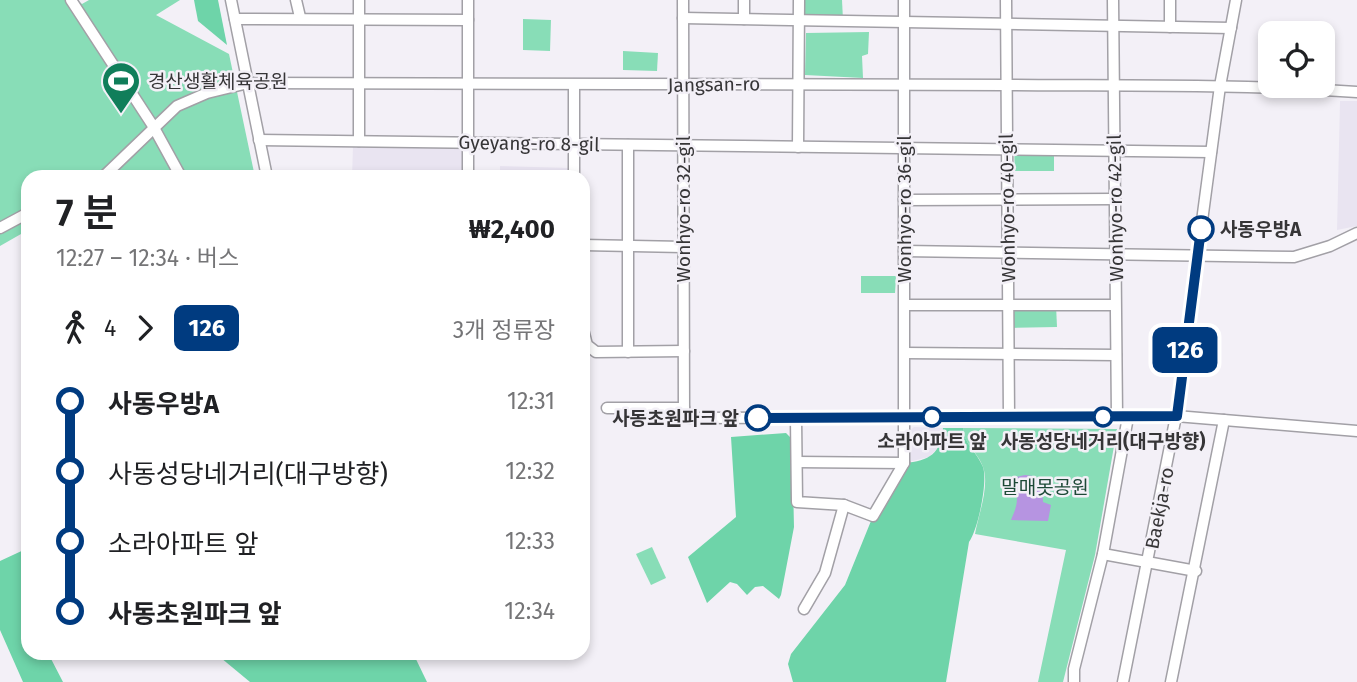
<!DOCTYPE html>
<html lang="ko">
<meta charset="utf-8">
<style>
:root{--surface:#fff;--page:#f6f6f6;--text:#202124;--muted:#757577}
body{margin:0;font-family:"Fira Sans","Noto Sans KR",sans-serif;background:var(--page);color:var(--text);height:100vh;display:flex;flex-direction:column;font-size:26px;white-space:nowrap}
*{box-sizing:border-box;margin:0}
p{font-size:23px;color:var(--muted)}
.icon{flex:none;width:38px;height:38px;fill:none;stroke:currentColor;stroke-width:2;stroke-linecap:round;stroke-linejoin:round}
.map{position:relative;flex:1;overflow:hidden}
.drawer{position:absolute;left:21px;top:170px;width:569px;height:490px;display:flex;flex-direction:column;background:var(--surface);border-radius:21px;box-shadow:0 4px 10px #0003}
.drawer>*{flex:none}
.badge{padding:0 14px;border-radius:10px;font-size:24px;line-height:46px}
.fabs{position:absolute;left:1258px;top:21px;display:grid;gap:14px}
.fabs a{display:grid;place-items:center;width:77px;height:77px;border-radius:14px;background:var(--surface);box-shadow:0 4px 10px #0003;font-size:35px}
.map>.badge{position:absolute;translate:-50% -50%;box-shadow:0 0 0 4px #fff}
.legs{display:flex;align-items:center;gap:10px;height:77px;padding:0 35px;font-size:23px}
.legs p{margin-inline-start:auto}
.overview{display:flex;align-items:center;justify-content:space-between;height:119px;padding:0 35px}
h1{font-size:38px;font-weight:600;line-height:52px}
ul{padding:0 35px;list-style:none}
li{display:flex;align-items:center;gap:24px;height:70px;font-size:26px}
li i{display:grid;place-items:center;width:10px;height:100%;margin:0 9px;background:currentColor}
li i::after{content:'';width:18px;height:18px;margin:-9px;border:5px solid;border-radius:50%;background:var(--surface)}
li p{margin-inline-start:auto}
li:first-child i{background:linear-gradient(#0000 50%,currentColor 0)}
li:last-child i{background:linear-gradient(currentColor 50%,#0000 0)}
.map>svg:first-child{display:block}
.built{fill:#e9e4f1}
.green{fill:#88ddb7}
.forest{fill:#6ed4a9}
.water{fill:#b694e1}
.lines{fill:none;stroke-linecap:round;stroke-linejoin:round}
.minor-casing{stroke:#a2a0a6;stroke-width:13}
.minor{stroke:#fff;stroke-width:10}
.line-1-casing{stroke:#fff;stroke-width:16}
.line-1{stroke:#003b80;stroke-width:10}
.stop-1-dot{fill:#fff;stroke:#003b80;stroke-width:3.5}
.labels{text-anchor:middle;stroke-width:5;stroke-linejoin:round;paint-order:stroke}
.poi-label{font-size:19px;fill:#363537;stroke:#f3f0f7;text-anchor:start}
.street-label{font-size:19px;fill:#363537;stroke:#f3f0f7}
.stop-label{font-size:19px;font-weight:bold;fill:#363537;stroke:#f3f0f7}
.park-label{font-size:19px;fill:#1d4937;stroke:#f3f0f7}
</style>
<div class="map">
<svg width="1357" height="682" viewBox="0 0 1357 682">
<rect width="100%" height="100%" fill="#f3f0f7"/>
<g class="built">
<path d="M 1340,101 L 1357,101 L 1357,226 L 1337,230 Z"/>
<path d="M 353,146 L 465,147 L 463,177 L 352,177 Z"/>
<path d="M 500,166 L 569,168 L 568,177 L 500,177 Z"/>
<path d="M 914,427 L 943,428 L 942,444 L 929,457 L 904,463 L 904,436 Z"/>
</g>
<g class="green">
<path d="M 0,0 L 77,0 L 82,4 L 89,0 L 180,0 L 156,15 L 229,54 L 255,177 L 28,177 L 28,230 L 0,246 Z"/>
<path d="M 800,0 L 842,0 L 843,20 L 802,19 Z"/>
<path d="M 523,19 L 551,20 L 550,51 L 523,50 Z"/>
<path d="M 869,32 L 868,54 L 862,56 L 863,78 L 805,75 L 806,33 Z"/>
<path d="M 623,51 L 658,53 L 657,71 L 623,70 Z"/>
<path d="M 1014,151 L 1054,151 L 1054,171 L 1015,171 Z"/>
<path d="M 861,276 L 896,276 L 895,293 L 861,293 Z"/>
<path d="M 1056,305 L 1057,327 L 1010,328 L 1010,306 Z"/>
<path d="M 963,428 L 1117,429 L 1095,555 L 1063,682 L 1038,682 L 1066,550 L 975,534 C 978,516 990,486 983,467 C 978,452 964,445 963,428 Z"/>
<path d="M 652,547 L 666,578 L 651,585 L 636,554 Z"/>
</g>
<g class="forest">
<path d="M 194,0 L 218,0 L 227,45 L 198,21 Z"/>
<path d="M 943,428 L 963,428 C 964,444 977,452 983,467 C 988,481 978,530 969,542 L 946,682 L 793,682 L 788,664 L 791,654 L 845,585 L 873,516 L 904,463 C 930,461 941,453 943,428 Z"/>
<path d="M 786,433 L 792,439 L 794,527 L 781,595 L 779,599 L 763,586 L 755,587 L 747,595 L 737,584 L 730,582 L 707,603 L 688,557 L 736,517 L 731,437 Z"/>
<path d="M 28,548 L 28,653 L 48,653 L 63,682 L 23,682 L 0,630 L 0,561 Z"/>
<path d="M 215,653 L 413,653 L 427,682 L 250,682 Z"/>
</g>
<path class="water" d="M 1025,475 L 1033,476 L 1042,486 L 1043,502 L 1051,505 L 1048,521 L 1011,520 C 1017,506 1021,495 1010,483 L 1016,477 Z"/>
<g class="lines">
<defs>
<g id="minor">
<path d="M 71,0 L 153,126 L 181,177"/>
<path d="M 231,0 L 267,177"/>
<path d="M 296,0 L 300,17"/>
<path d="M 683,0 L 684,418 L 1176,416 L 1357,431"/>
<path d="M 744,0 L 744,19"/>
<path d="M 1006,0 L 1009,417"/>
<path d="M 1113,0 L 1117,416"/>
<path d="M 1170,0 L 1170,27"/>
<path d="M 683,18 L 1231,28"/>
<path d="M 235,19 L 468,20"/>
<path d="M 259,140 L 1211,152"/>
<path d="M 359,141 L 359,0"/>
<path d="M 628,145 L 628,352"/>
<path d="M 798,147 L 799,0"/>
<path d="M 103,177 L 177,106 L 207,93 L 248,83 C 501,86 753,82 1006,85 C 1123,86 1240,84 1357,92"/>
<path d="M 468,177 L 468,0"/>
<path d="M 574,177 L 574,86"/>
<path d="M 904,200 L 1115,199"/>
<path d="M 0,228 L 28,213"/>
<path d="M 583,245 L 683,247"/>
<path d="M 904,251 L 1294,257 L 1330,246 L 1357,233"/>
<path d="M 905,305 L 1115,305"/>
<path d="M 583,329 L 587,345 L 596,352 L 684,351"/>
<path d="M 905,353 L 1116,355"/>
<path d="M 607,408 L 684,408"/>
<path d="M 796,418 L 797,502 L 844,505 L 873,516 L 904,463 L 904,0"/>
<path d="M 797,462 L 904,463"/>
<path d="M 1103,554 L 1196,571"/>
<path d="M 804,609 L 825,573 L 844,505"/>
<path d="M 1074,682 L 1074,669 L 1103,554 L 1128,417"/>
<path d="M 1123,682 L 1176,416 L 1220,86 L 1236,0"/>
<path d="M 1171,682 L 1224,420"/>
</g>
</defs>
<use href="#minor" class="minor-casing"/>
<use href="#minor" class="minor"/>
</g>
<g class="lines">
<defs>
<path id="line-1" d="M 758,418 L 1177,416 L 1201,229"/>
</defs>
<use href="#line-1" class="line-1-casing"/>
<use href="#line-1" class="line-1"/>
</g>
<defs>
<symbol id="stadium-pin" viewBox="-11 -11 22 30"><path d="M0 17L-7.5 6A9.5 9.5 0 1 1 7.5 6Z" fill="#107e5a" stroke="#f3f0f7"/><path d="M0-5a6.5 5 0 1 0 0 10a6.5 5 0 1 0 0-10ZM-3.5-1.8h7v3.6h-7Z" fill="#fff"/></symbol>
</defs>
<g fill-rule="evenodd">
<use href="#stadium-pin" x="99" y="59" width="44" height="60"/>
</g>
<g class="stop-1-dot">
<circle cx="1201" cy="229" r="12"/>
<circle cx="932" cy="417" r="9"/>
<circle cx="1103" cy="417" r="9"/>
<circle cx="758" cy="418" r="12"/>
</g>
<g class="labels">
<g class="poi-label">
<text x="148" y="88">경산생활체육공원</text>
</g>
<g class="street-label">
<text transform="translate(714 84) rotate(-1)" y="7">Jangsan-ro</text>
<text transform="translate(529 143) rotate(1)" y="7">Gyeyang-ro 8-gil</text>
<text transform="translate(1007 208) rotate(-91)" y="7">Wonhyo-ro 40-gil</text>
<text transform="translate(1115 208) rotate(-91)" y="7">Wonhyo-ro 42-gil</text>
<text transform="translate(683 209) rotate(-90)" y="7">Wonhyo-ro 32-gil</text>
<text transform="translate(904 209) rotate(-90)" y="7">Wonhyo-ro 36-gil</text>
<text transform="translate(1159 508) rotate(-79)" y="7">Baekja-ro</text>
</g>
<g class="stop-label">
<text x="1220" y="236" text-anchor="start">사동우방A</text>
<text x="739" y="425" text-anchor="end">사동초원파크 앞</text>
<text x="932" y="448">소라아파트 앞</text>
<text x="1103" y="448">사동성당네거리(대구방향)</text>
</g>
<g class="park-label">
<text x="1045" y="494">말매못공원</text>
</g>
</g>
</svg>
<div class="fabs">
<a><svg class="icon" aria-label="locate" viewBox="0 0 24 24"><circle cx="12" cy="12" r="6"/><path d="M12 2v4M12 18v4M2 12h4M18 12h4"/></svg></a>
</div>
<b class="badge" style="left:1185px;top:350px;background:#003b80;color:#fff">126</b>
<section class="drawer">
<div class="overview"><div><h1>7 분</h1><p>12:27 – 12:34 · 버스</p></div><b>₩2,400</b></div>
<div class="legs"><svg class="icon" aria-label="walk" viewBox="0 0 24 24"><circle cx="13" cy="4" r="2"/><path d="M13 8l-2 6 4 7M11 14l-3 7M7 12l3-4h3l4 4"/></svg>4<svg class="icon" aria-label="forward" viewBox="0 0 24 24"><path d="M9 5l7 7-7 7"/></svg><b class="badge" style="background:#003b80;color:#fff">126</b><p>3개 정류장</p></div>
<ul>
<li><i style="color:#003b80"></i><b>사동우방A</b><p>12:31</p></li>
<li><i style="color:#003b80"></i><span>사동성당네거리(대구방향)</span><p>12:32</p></li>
<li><i style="color:#003b80"></i><span>소라아파트 앞</span><p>12:33</p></li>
<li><i style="color:#003b80"></i><b>사동초원파크 앞</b><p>12:34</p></li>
</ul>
</section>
</div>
